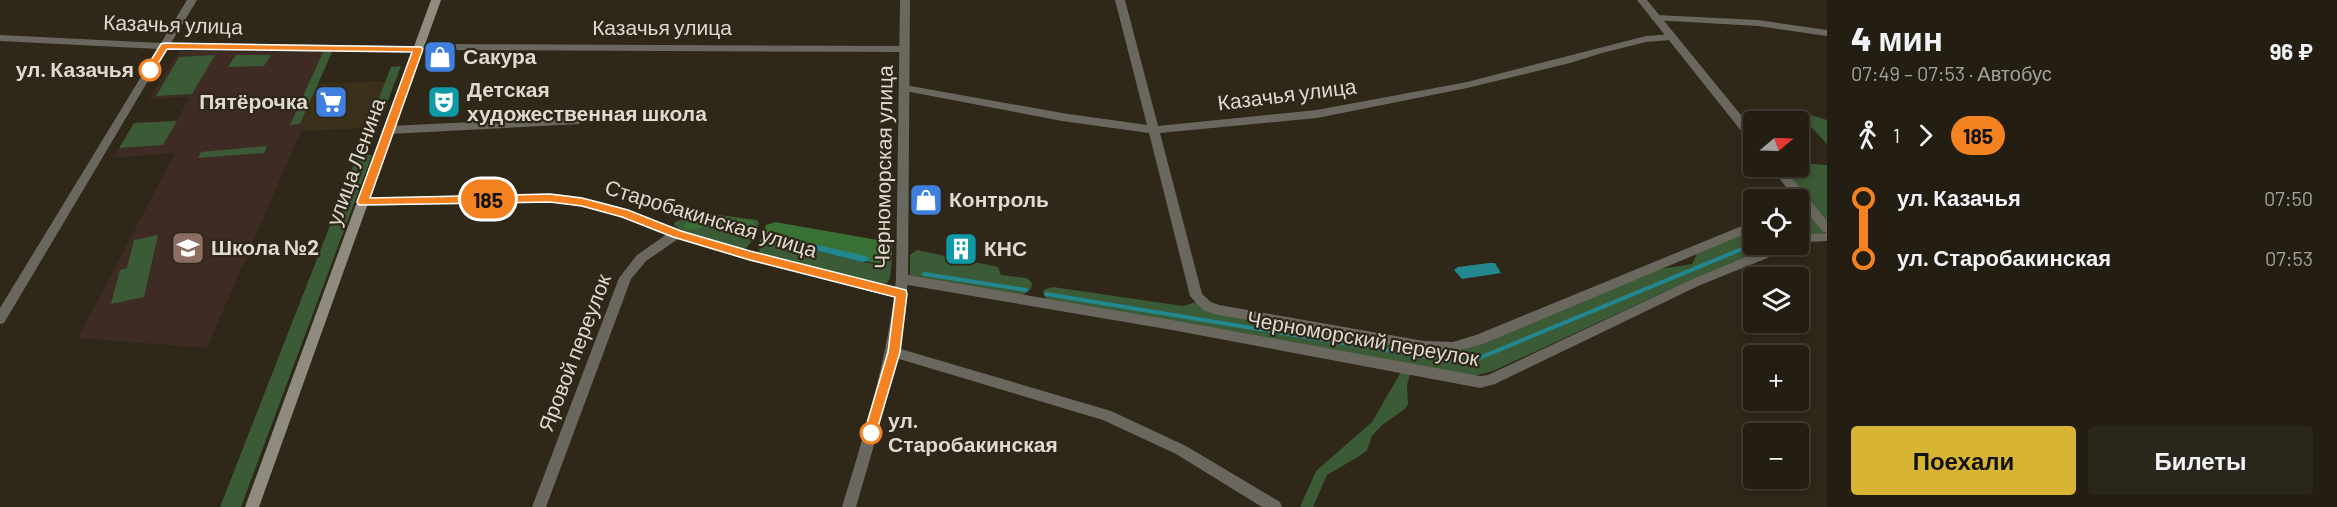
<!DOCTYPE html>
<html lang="ru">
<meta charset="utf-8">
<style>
:root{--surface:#231d12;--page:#2b261b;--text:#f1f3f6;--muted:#a3a29f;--line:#403b32;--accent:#d7b434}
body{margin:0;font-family:Barlow,sans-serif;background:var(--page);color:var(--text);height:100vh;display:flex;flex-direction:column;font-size:22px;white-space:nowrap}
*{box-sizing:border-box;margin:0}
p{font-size:20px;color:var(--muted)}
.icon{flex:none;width:33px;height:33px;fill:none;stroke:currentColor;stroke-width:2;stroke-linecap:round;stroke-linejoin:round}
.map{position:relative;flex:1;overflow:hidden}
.side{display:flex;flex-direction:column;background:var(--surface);width:510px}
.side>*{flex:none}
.badge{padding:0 12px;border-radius:20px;font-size:21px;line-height:39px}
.needle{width:39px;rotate:71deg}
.fabs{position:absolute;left:1743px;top:111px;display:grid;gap:12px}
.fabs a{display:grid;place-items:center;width:66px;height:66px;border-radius:6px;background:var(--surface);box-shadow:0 3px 9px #0003,0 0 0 2px var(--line);font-size:30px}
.map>.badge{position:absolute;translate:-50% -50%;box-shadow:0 0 0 3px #fff}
.legs{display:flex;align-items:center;gap:9px;height:66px;padding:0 24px;font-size:20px}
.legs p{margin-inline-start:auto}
.headline{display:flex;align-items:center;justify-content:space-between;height:102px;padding:0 24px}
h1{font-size:33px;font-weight:800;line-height:45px}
.button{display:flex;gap:12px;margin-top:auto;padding:12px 24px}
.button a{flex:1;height:69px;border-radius:6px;background:var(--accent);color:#111;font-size:24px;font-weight:800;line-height:69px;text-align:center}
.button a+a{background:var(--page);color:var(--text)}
ul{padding:0 24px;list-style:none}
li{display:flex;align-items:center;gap:21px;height:60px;font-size:22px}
li i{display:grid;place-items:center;width:9px;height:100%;margin:0 8px;background:currentColor}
li i::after{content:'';width:15px;height:15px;margin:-8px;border:4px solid;border-radius:50%;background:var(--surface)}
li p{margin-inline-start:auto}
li:first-child i{background:linear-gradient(#0000 50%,currentColor 0)}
li:last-child i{background:linear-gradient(currentColor 50%,#0000 0)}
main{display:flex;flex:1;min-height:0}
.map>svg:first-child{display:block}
.built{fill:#3b301a}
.education{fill:#3d2b24}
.green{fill:#3a5b36}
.forest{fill:#397033}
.water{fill:#23878f}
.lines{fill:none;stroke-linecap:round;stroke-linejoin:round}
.stream-far1{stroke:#23878f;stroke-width:3}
.stream{stroke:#23878f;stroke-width:4}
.minor{fill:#6a675f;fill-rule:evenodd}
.tertiary{fill:#6a675f;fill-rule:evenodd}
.secondary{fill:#8f8b7e;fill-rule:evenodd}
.line-1{fill:#f58220;stroke:#fff;stroke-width:1.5}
.stop-1-dot{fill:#fff;stroke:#f58220;stroke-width:3}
.labels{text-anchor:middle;stroke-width:4.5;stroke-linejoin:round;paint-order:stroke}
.street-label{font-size:21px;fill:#dfdad1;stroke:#2f2718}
.poi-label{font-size:21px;font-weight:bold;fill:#dfdad1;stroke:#2f2718;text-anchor:start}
.stop-label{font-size:21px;font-weight:bold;fill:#dfdad1;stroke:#2f2718;text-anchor:end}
</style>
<main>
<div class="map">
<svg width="1827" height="507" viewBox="0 0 1827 507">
<rect width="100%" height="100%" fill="#2f2718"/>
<path class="built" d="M 386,81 L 368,128 L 301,131 L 304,124 L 300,124 L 318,84 Z"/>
<path class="education" d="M 179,51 L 332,52 L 301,124 L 304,124 L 207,348 L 78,338 L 175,153 L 113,158 L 134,123 L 177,120 L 190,97 L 149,99 Z"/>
<g class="green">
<path d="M 323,52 L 332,52 L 300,124 L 290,125 Z"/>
<path d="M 215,55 L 192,94 L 156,96 L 179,57 Z"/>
<path d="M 236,55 L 271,55 L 264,66 L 228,67 Z"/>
<path d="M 401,66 L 386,106 L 376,106 L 391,67 Z"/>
<path d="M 1807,114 L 1827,120 L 1827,144 L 1802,117 Z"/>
<path d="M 177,121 L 163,145 L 119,148 L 134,123 Z"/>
<path d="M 267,146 L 264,153 L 198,158 L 201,152 Z"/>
<path d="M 358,154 L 372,155 L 241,507 L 220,507 Z"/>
<path d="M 1799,163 L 1827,165 L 1827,224 L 1779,167 L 1798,166 Z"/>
<path d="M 1799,206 L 1803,207 L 1824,233 L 1809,234 L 1799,238 Z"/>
<path d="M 698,212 L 757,220 L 759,224 L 752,241 L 745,249 L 683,232 L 674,225 L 675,222 Z"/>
<path d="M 1753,229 L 1754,244 L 1781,245 L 1690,280 L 1493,371 L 1474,376 L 1046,300 L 1043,290 L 1053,287 L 1183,306 L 1196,302 L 1446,351 L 1654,270 L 1692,264 L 1698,252 Z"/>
<path d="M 158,235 L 144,297 L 111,304 L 120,270 L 127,268 L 134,240 Z"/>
<path d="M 760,241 L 779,246 L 784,243 L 862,262 L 875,264 L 892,259 L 890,279 L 887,283 L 883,284 L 759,255 Z"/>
<path d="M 917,250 L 998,267 L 1001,275 L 1027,278 L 1032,283 L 1031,289 L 1023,295 L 910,277 L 910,255 Z"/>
<path d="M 1401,372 L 1410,374 L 1407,385 L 1408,404 L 1405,409 L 1382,425 L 1372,436 L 1367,450 L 1361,455 L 1327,475 L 1313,507 L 1300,507 L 1316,471 L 1372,422 Z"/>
</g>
<g class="forest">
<path d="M 705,214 L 752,221 L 756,225 C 747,246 728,226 713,225 C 705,225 697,230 689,230 L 683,226 L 691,218 Z"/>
<path d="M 775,222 L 889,242 L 892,245 L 892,259 L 880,263 L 868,262 L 870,260 L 781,235 L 778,236 L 778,241 L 784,243 C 776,248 767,248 760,241 L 766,225 Z"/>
</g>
<g class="water">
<path d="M 778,236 L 866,256 L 870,261 L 862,262 L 778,241 L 775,239 Z"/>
<path d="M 1489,263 L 1495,263 L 1501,273 L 1462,279 L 1454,270 L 1458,267 Z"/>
</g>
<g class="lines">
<path class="stream-far1" d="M 1798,226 L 1802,224"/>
<g class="stream">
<path d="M 924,274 L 1026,290"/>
<path d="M 1046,294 L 1446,360 L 1472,361 L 1754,244"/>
</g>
<g class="minor">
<path d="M 187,0 L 197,0 L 171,43 L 415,46 L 419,44 L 905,46 L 910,49 L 905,52 L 422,50 L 418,52 L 167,49 L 4,323 L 0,324 L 0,308 L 158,49 L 0,41 L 0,35 L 161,43 Z"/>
<path d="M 1115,0 L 1125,0 L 1158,126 L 1317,110 L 1467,82 L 1646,36 L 1671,34 L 1676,37 L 1671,40 L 1646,42 L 1602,53 L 1570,63 L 1467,88 L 1317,118 L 1160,133 L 1202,294 L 1211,302 L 1219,305 L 1424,341 L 1453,342 L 1476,335 L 1754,221 L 1754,230 L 1483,344 L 1453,352 L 1424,351 L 1214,314 L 1203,310 L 1190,296 L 1149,133 L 1062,121 L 905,91 L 900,88 L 905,85 L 1062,113 L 1147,125 Z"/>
<path d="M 1656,15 L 1758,20 L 1827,30 L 1827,36 L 1758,26 L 1653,20 L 1651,18 Z"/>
<path d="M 575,117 L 580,121 L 579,124 L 389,134 L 384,130 L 389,126 Z"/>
<path d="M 524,194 C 538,194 552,193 565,195 C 614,200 659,224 705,238 C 770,257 836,273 901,289 L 905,291 L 907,294 L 905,297 L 901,299 L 750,261 L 678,239 L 646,261 L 631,279 L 546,507 L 532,507 L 619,278 L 637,255 L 667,234 L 622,217 L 566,203 L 524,202 L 363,206 L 357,202 L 363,198 Z"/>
<path d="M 1827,233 L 1827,241 L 1809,242 L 1797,246 L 1698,286 L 1495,384 L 1480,388 L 1172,330 L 902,284 L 898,282 L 896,279 L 898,276 L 902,274 L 1172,320 L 1480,376 L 1488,375 L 1690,280 L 1778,244 L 1798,244 L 1798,237 L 1808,234 Z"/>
<path d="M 894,347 L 1111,411 L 1186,446 L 1280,502 L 1282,507 L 1262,507 L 1176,454 L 1103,420 L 889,356 L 887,352 L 889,348 Z"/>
</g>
<g class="tertiary">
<path d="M 900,0 L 910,0 L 908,279 C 901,358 878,432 856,507 L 842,507 C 865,432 888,358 896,279 Z"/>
<path d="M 1637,0 L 1647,0 L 1754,131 L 1754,143 L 1750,142 Z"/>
<path d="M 1770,166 L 1782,166 L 1827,221 L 1827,233 L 1823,232 L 1798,202 L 1798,200 L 1796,200 Z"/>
</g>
<path class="secondary" d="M 431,0 L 441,0 L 259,507 L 245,507 Z"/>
</g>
<path class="line-1" d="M 164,43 L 421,47 L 423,49 L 370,198 L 550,194 L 582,198 L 628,210 L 681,231 L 750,251 L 906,290 L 907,294 L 900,352 L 875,437 L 866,437 L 864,433 L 888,352 L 895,297 L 750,260 L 673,237 L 622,217 L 582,206 L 550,202 L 359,205 L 357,202 L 412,52 L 167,49 L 153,72 L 146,72 L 145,70 L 161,44 Z"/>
<defs>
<symbol id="shop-square" viewBox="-11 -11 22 22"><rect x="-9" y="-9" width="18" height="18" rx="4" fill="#3f7fe0" stroke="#2f2718"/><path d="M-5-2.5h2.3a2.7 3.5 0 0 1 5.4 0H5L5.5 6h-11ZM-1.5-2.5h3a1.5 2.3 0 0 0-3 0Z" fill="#fff"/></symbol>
<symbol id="supermarket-square" viewBox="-11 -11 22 22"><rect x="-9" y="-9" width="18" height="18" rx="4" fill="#3f7fe0" stroke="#2f2718"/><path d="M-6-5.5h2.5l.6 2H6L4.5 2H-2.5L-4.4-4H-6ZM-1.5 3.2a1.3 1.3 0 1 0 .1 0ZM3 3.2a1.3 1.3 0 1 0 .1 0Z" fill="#fff"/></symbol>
<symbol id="theatre-square" viewBox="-11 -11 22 22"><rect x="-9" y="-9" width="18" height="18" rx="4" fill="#0f9aa8" stroke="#2f2718"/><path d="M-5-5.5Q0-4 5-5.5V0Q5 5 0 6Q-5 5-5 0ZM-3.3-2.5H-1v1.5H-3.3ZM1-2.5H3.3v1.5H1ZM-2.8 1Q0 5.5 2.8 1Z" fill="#fff"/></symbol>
<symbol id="school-square" viewBox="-11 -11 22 22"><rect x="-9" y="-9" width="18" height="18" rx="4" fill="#8d6e63" stroke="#2f2718"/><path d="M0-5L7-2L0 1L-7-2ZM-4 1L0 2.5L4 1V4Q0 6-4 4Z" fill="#fff"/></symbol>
<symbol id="building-square" viewBox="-11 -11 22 22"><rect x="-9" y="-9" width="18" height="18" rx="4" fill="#0f9aa8" stroke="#2f2718"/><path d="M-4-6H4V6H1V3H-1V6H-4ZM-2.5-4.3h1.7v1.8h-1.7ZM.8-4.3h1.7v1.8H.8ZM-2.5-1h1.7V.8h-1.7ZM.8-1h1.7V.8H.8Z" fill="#fff"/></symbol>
</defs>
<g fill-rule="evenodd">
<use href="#shop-square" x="421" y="38" width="38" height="38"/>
<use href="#supermarket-square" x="312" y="83" width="38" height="38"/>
<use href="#theatre-square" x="425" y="83" width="38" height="38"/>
<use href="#shop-square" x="907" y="181" width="38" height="38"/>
<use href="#school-square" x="169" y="229" width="38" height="38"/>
<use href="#building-square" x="942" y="230" width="38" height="38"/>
</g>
<g class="stop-1-dot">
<circle cx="150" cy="70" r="10"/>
<circle cx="871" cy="433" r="10"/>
</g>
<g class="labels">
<g class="street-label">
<text transform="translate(173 25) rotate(2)" y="7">Казачья улица</text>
<text x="662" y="35">Казачья улица</text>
<text transform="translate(1287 95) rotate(-7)" y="7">Казачья улица</text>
<text transform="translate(356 162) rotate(-70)" y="7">улица Ленина</text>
<text transform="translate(884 167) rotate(-89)" y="7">Черноморская улица</text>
<text transform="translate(711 219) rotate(17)" y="7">Старобакинская улица</text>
<text transform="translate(1363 339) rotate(10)" y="7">Черноморский переулок</text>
<text transform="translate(575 353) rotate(-69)" y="7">Яровой переулок</text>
</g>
<g class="poi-label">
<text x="463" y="64">Сакура</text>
<text x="467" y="97">Детская<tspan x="467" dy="24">художественная школа</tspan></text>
<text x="308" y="109" text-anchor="end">Пятёрочка</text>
<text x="949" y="207">Контроль</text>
<text x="211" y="255">Школа №2</text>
<text x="984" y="256">КНС</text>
</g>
<g class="stop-label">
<text x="134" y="77">ул. Казачья</text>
<text x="888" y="428" text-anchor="start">ул.<tspan x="888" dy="24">Старобакинская</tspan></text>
</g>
</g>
</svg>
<div class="fabs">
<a><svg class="needle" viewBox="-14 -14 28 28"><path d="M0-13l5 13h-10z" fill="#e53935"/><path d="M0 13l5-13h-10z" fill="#a3a29f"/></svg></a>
<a><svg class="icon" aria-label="locate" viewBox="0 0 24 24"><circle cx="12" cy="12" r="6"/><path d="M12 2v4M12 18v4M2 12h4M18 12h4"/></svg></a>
<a><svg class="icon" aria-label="layers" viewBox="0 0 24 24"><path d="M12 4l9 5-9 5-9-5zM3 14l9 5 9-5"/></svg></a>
<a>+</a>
<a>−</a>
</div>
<b class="badge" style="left:488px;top:199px;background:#f58220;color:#111">185</b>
</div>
<section class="side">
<div class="headline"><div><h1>4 мин</h1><p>07:49 – 07:53 · Автобус</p></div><b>96 ₽</b></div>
<div class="legs"><svg class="icon" aria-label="walk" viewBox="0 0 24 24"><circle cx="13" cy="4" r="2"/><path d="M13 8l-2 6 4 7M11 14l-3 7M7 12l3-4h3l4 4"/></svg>1<svg class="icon" aria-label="forward" viewBox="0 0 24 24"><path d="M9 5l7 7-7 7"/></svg><b class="badge" style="background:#f58220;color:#111">185</b></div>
<ul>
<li><i style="color:#f58220"></i><b>ул. Казачья</b><p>07:50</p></li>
<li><i style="color:#f58220"></i><b>ул. Старобакинская</b><p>07:53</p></li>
</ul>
<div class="button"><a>Поехали</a><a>Билеты</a></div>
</section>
</main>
